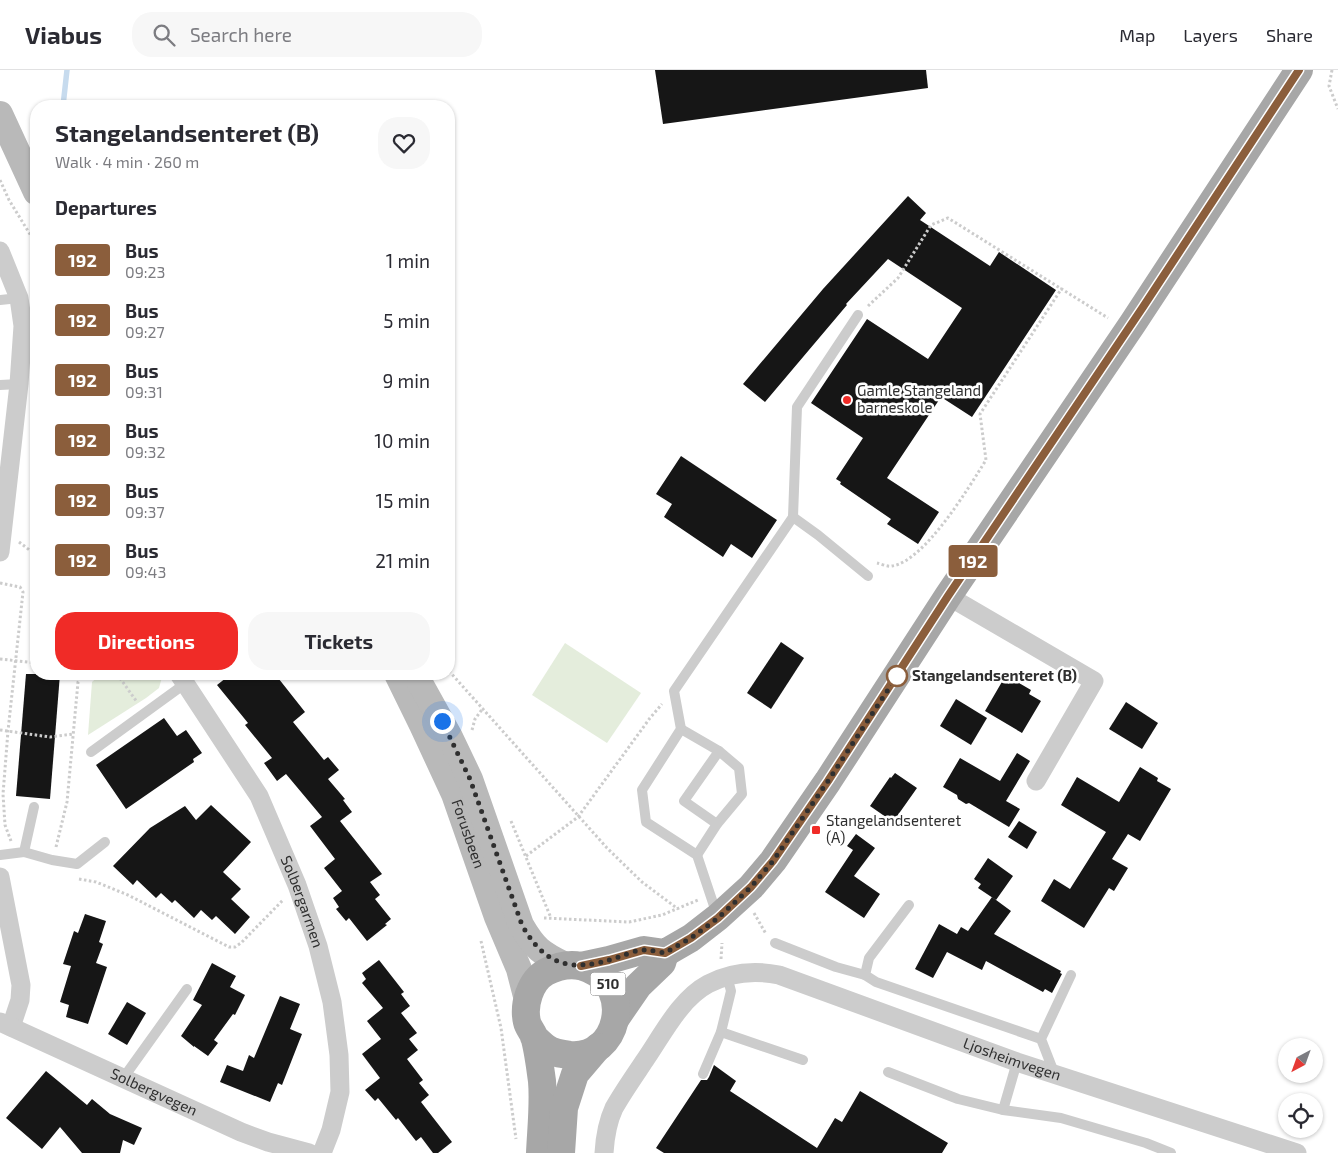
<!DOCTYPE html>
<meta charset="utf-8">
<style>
:root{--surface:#fff;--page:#f7f7f7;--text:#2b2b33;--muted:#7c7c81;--line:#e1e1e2;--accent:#f02b27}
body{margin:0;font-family:"Exo 2",sans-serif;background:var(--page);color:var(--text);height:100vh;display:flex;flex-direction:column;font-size:19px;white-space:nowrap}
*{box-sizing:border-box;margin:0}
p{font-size:16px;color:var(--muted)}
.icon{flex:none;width:28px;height:28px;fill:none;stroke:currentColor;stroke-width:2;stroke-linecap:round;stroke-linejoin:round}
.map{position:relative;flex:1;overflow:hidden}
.details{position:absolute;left:30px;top:30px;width:425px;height:580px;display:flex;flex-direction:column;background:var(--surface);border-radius:20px;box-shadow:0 1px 4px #0004}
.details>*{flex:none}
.badge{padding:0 10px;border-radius:4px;font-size:18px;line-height:32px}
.needle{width:32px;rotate:221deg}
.controls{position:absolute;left:1278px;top:968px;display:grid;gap:10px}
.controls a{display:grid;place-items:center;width:45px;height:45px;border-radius:50%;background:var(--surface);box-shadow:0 1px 4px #0004;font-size:25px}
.you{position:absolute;width:25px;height:25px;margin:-12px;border:4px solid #fff;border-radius:50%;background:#1a73e8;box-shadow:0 0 0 8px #1a73e833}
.map>.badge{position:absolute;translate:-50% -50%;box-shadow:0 0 0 2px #fff}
h2{padding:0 25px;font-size:19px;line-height:45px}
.round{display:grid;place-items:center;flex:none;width:52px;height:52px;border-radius:20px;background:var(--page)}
.head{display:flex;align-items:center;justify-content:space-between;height:85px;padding:0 25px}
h1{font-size:24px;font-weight:700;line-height:38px}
.action{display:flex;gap:10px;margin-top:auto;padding:10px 25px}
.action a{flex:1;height:58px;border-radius:20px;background:var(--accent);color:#fff;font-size:20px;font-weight:700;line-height:58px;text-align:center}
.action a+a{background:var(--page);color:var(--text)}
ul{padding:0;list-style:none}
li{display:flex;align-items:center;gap:15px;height:60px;padding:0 25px}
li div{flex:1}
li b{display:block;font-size:19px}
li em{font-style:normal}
li .badge{min-width:55px;font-weight:700;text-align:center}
header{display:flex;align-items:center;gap:30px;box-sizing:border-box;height:70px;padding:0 25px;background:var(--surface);border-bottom:1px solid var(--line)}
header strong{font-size:24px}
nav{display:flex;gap:28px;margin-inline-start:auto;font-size:18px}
.search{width:350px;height:45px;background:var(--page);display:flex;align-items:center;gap:12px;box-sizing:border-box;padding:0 18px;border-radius:20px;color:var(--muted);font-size:19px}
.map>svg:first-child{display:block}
.green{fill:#e4eddc}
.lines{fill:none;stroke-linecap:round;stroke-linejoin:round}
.stream{stroke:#c7dbee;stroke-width:5.5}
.building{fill:#161616}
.path{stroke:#ccc;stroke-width:3;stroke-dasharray:2.5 2.5;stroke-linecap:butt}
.lane{stroke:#ccc;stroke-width:10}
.street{stroke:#ccc;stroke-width:19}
.secondary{stroke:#b9b9b9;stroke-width:26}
.primary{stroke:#a7a7a7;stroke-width:28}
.line-casing{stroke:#fff;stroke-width:11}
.line{stroke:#8b5e3c;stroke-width:8}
.walk{stroke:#2f2f2f;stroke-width:5;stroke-dasharray:0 9}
.poi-dot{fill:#f02b27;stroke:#fff;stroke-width:2}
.stop-dot{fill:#fff;stroke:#8b5e3c;stroke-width:2.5}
.labels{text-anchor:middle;stroke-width:5;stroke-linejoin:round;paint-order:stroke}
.shield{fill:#fff;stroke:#6d6d6d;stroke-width:1}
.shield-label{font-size:14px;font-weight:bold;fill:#2f2f2f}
.poi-label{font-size:15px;fill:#2f2f2f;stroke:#fff;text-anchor:start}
.stop-label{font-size:15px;font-weight:bold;fill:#2f2f2f;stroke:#fff;text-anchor:start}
.street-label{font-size:15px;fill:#2f2f2f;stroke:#fff}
</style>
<header>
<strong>Viabus</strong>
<div class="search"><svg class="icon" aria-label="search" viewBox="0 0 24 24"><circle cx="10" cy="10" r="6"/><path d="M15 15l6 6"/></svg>Search here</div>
<nav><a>Map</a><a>Layers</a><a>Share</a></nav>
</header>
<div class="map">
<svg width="1338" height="1083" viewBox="0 0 1338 1083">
<rect width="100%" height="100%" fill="#fff"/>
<g class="green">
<path d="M 565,573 L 641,623 L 607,673 L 532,625 Z"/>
<path d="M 101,604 L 159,604 L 162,607 L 159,618 L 146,628 L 88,665 L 92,612 Z"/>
</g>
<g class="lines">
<path class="stream" d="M 63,36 L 67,0"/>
</g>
<g class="building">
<path d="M 655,0 L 926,0 L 928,18 L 663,54 Z"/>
<path d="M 908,126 L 926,143 L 920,150 L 990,196 L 999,182 L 1056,220 L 972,347 L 941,327 L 887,408 L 939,442 L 918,474 L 887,454 L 891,449 L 840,414 L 841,412 L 836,409 L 863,368 L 811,333 L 867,249 L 928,289 L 962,238 L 888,189 L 846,234 L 847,235 L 765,332 L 743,314 L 823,219 Z"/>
<path d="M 681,386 L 777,450 L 752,488 L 731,474 L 723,487 L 664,447 L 672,434 L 656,424 Z"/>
<path d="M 781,572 L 804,588 L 771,639 L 747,623 Z"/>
<path d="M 26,604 L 60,604 L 50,729 L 16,726 Z"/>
<path d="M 231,604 L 275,604 L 305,642 L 293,652 L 324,690 L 328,687 L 339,700 L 328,709 L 345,729 L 343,730 L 352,742 L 340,751 L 382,804 L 370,812 L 380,825 L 375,829 L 391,849 L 385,854 L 387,855 L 367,871 L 349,848 L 346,851 L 336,839 L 339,837 L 333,828 L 342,821 L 324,798 L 335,789 L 310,756 L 322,747 L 286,704 L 277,711 L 264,693 L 272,688 L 245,655 L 248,653 L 217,615 Z"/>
<path d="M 1012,609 L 1031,620 L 1029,624 L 1041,631 L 1022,663 L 985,641 L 1003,610 L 1009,614 Z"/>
<path d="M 956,629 L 987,648 L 971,675 L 940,656 Z"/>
<path d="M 1126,632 L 1158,653 L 1142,679 L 1109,659 Z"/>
<path d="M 164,648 L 177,666 L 186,660 L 202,683 L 193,689 L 194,692 L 126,739 L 96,695 Z"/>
<path d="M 1017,683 L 1030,691 L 1006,731 L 1020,739 L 1009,757 L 969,733 L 966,734 L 958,729 L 957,725 L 943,717 L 960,688 L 1000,711 Z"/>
<path d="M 1140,697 L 1158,708 L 1157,711 L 1171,719 L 1140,771 L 1128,764 L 1112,789 L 1128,798 L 1114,821 L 1109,818 L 1084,858 L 1041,831 L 1054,809 L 1070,819 L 1106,762 L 1061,735 L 1077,707 L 1119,732 Z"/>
<path d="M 895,703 L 917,718 L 893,752 L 870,736 L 890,707 L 891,708 Z"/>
<path d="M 211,735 L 251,772 L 223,802 L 241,819 L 231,829 L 250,847 L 235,864 L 216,846 L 212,850 L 201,840 L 194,848 L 175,830 L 172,833 L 161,823 L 156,828 L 137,810 L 133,815 L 113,796 L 150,758 L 185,736 L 196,750 Z"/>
<path d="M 1019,751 L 1037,762 L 1027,779 L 1008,767 Z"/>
<path d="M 856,764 L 875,778 L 854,806 L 880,824 L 864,848 L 825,822 L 853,780 L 847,776 Z"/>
<path d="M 988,788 L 1013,806 L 996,830 L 978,818 L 981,814 L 974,809 Z"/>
<path d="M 992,827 L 1011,841 L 994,864 L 1061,901 L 1060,903 L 1062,904 L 1052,923 L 1045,919 L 1043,922 L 986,891 L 982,900 L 947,882 L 933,908 L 915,899 L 939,854 L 957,864 L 961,857 L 968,861 Z"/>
<path d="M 85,844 L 106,851 L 99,872 L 103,874 L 96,893 L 107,897 L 88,954 L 66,947 L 69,935 L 60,932 L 71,896 L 63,894 L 74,861 L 78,863 Z"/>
<path d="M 379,890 L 404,922 L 401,924 L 410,936 L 401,943 L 417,963 L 409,969 L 418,980 L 407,989 L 423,1010 L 419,1013 L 429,1025 L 421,1032 L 452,1072 L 438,1083 L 433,1083 L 421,1067 L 416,1071 L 398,1048 L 396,1050 L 378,1028 L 375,1031 L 365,1020 L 380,1008 L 362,984 L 381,969 L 367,951 L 383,938 L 362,913 L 366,909 L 362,903 Z"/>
<path d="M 212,893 L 236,906 L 230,917 L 245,925 L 235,945 L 233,944 L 214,970 L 218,973 L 208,986 L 194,976 L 194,977 L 181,966 L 202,935 L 193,930 Z"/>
<path d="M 280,926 L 300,934 L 290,959 L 302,964 L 282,1015 L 278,1013 L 270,1032 L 220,1012 L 227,995 L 243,1001 L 249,985 L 254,988 Z"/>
<path d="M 127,932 L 146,943 L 127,975 L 108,964 Z"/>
<path d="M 714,995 L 736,1011 L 730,1021 L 817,1078 L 835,1048 L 842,1052 L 860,1021 L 948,1073 L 942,1083 L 664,1083 L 656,1078 L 701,1010 L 707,1010 L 709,1007 Z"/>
<path d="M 46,1001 L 87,1035 L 92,1029 L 110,1044 L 142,1058 L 134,1075 L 123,1070 L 120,1083 L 82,1083 L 60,1057 L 42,1079 L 6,1048 Z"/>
</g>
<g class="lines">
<g class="path">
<path d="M 1332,0 L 1329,16 L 1338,39"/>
<path d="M 0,110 L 9,130 L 36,174"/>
<path d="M 868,236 L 898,208 L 931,155 L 948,148 L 1108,248"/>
<path d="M 19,472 L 36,485"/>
<path d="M 877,493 C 881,494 888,497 892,496 C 925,491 969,417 986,390 L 980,344 L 1062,218"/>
<path d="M 0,513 L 20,517 L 23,522 L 8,661 L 3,724 L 5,755 L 11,771"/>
<path d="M 0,589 L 36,593"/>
<path d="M 449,601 L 607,778 L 642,812 L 678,839"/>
<path d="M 117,604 L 137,632"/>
<path d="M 0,660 L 50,667 L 73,664"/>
<path d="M 472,660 L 475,649 L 483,638"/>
<path d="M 511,751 L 551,848"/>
<path d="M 56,777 L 67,732 L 78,612 L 83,604"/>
<path d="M 526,786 L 578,747 L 650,648 L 662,634"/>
<path d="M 79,809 L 96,812 L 128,825 L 229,877 L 235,877 L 241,873 L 283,830"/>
<path d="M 754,843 L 766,864"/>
<path d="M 544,848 L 629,852 L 662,845 L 698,830"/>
<path d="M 481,871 L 501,958 L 516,1069"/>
<path d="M 721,889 L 722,873"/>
</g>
<g class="lane">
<path d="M 0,230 L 19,228"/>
<path d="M 0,315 L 19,314"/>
<path d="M 793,447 L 797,337 L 858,245"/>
<path d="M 681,659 L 719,681 L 739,698 L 742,724 L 717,754 L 697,785"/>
<path d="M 91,682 L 186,613"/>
<path d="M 717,754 L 684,731 L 719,681"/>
<path d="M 24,782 L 52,790 L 77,794 L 105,772"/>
<path d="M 0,785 L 24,782 L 34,737"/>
<path d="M 909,835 L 869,888 L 865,905 L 876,912 L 1041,969"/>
<path d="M 717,845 L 697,785 L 646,752 L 642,720 L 681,659 L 674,621 L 793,447 L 818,465 L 868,506"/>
<path d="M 775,873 L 836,897 L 865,905"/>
<path d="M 721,962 L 803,990"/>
<path d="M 888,1002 L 958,1029 L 1003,1040 L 1061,1048 L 1146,1073 L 1171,1083"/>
<path d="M 703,1004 L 721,962 L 731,921 L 727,906"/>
<path d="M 1055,1005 L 1041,969 L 1071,905"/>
<path d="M 124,1007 L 187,919"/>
<path d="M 1003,1040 L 1017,992"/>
</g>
<g class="street">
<path d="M 0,181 L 19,228 L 23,256 L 19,314 L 0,482"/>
<path d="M 948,526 L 1094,611 L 1036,711"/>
<path id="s1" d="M 179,604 L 259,726 L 297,815 L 318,876 L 332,932 L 339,985 L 340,1022 L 331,1060 L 322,1083"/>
<path d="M 0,807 L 21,915 L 20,930 L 11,957"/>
<path id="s2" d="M 0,952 L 241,1062 L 268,1072 L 309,1083"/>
<path id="s3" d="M 604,1083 C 605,1067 607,1053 614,1038 C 623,1022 635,1005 645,990 C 663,964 680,929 708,914 C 731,902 755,900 779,905 L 1017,992 L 1297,1083"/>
</g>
<g class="secondary">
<path d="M 0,44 L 36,122"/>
<path id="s4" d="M 397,604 L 422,655 L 454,724 L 497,847 L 519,899 L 527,930"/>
<path d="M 420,613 L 450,667 L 470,709 L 521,855 C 535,879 541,883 565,895"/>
</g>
<g class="primary">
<path d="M 581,896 L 609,890 L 644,880 L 665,883 L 691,868 L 718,847 L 751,817 L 773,791 L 828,711 L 948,526 L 1133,253 L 1299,0"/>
<path d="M 616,948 L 638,916 L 662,893 L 665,883"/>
<path d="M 534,967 C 537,970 541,974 545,977 C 552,983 561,984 570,985 C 619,989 634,918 589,899 C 574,892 560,895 546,902 C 530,911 523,935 527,952 C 528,957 532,961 534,966 C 538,979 540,997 542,1011 C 544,1034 541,1060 540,1083"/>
<path d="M 561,1083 L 564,1038 L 575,1004 L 598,977"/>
</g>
</g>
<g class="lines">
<defs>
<path id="line" d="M 581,896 L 609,890 L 644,880 L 665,883 L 691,868 L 718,848 L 751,817 L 773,791 L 828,711 L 948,526 L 1143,237 L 1299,0"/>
</defs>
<use href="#line" class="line-casing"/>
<use href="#line" class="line"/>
<path class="walk" d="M 442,651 L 470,709 L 522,855 C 546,897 571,902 616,888 C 625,885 637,879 646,880 C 652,880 659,882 665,883 L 691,868 L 718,848 L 751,817 L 773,791 L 828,711 L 901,600 L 897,606"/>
</g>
<g class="poi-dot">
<circle cx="847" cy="330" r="5"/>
<rect x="811" y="755" width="10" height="10" rx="2.5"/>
</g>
<circle class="stop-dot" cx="897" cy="606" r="10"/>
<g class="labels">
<rect class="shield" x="590.5" y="902.5" width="35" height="23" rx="4"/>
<g class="shield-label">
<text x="608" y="919">510</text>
</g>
<g class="poi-label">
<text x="857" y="326">Gamle Stangeland<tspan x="857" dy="17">barneskole</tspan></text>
<text x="826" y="756">Stangelandsenteret<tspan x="826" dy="17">(A)</tspan></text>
</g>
<g class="stop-label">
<text x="912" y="611">Stangelandsenteret (B)</text>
</g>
<g class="street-label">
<text dy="5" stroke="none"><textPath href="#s4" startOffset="175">Forusbeen</textPath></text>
<text dy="5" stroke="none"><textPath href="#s1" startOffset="260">Solbergarmen</textPath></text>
<text dy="5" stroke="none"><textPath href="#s3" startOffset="524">Ljosheimvegen</textPath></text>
<text dy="5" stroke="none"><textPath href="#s2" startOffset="169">Solbergvegen</textPath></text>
</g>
</g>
</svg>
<div class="controls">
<a><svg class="needle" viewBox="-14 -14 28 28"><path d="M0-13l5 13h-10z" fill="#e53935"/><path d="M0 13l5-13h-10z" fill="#7c7c81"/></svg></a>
<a><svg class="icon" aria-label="locate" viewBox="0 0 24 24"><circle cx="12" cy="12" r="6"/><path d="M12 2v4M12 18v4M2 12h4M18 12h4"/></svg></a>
</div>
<div class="you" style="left:442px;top:651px"></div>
<b class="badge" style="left:973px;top:491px;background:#8b5e3c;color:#fff">192</b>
<section class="details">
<div class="head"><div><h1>Stangelandsenteret (B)</h1><p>Walk · 4 min · 260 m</p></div><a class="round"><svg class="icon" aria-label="heart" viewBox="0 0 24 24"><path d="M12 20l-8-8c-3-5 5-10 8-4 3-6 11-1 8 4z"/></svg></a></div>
<h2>Departures</h2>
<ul>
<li><span class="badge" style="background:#8b5e3c;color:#fff">192</span><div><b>Bus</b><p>09:23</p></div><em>1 min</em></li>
<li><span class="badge" style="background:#8b5e3c;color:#fff">192</span><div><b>Bus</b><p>09:27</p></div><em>5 min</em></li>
<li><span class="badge" style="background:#8b5e3c;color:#fff">192</span><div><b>Bus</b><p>09:31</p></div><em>9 min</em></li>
<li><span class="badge" style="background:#8b5e3c;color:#fff">192</span><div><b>Bus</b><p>09:32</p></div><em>10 min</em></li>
<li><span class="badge" style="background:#8b5e3c;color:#fff">192</span><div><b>Bus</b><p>09:37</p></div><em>15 min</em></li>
<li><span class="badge" style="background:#8b5e3c;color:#fff">192</span><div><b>Bus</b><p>09:43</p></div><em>21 min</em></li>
</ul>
<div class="action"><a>Directions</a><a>Tickets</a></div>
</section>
</div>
